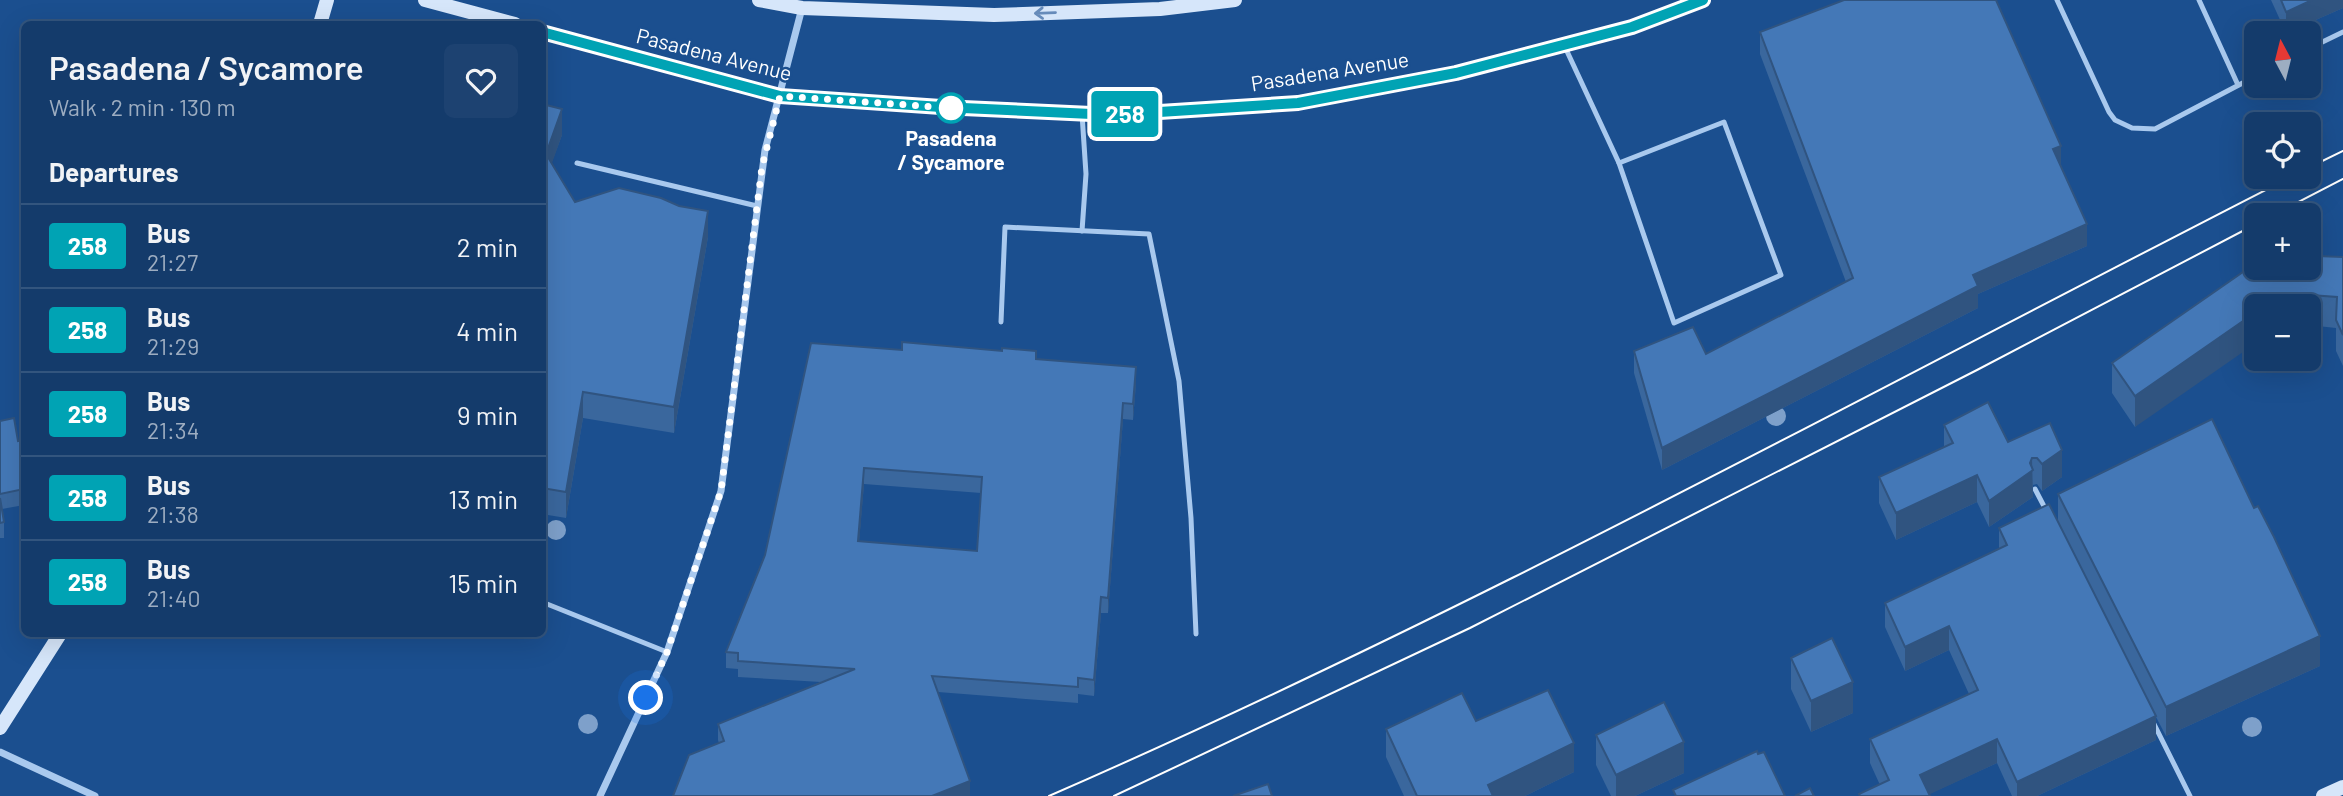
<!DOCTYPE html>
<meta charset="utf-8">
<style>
:root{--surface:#143b6b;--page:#1d4271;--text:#f1f3f6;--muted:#9dadc1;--line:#33557e}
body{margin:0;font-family:Barlow,sans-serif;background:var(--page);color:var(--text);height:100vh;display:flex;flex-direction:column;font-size:26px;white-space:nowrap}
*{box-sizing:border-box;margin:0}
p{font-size:23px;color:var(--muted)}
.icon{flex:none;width:38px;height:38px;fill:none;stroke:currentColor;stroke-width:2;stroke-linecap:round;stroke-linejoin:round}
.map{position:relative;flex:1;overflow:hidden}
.drawer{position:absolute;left:21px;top:21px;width:525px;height:616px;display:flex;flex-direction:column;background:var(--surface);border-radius:10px;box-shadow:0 7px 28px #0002,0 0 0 2px var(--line)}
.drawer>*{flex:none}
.badge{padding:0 14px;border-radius:5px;font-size:24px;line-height:46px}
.needle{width:46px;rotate:353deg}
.buttons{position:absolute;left:2244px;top:21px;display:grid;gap:14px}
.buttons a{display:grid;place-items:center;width:77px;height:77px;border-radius:10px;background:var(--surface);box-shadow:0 7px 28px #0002,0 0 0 2px var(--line);font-size:35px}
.you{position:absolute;width:35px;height:35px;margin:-18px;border:5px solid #fff;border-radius:50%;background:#1a73e8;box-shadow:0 0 0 10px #1a73e833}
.map>.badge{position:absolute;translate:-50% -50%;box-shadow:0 0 0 4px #fff}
h2{padding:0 28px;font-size:26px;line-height:63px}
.round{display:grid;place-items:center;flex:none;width:74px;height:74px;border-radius:10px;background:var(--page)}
.head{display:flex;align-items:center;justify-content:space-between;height:119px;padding:0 28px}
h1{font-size:33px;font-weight:600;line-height:52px}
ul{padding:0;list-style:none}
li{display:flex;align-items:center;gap:21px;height:84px;padding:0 28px;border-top:2px solid var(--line)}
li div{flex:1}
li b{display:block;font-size:26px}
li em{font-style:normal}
li .badge{min-width:77px;font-weight:700;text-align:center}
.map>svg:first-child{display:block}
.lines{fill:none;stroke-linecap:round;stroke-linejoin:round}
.lane{stroke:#a9c9ee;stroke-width:5}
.street{stroke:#a9c9ee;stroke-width:7}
.secondary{stroke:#d6e6fa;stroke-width:14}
.tram{stroke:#fff;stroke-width:2}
.tree{fill:#7ea0ca}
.wall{fill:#3a679d;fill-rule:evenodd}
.shaded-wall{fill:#305480}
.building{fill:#4478b7;stroke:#305480;stroke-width:2;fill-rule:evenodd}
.oneway{stroke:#668bba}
.line-casing{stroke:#fff;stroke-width:16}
.line{stroke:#00a3b4;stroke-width:10}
.walk{stroke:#fff;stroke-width:7;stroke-dasharray:0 12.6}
.stop-dot{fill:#fff;stroke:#00a3b4;stroke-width:3.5}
.labels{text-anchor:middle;stroke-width:5;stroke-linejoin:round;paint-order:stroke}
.street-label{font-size:21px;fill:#fff;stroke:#1b4f8f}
.stop-label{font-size:21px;font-weight:bold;fill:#fff;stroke:#1b4f8f}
</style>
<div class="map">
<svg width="2343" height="796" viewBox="0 0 2343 796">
<rect width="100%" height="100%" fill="#1b4f8f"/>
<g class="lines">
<g class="lane">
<path d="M 2057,0 L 2109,112 L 2115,120 L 2132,128 L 2155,129 L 2256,76"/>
<path d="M 2199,0 L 2238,85"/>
<path d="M 1565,47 L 1619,163"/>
<path d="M 2308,49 L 2343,32"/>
<path d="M 1082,114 L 1086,174 L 1082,231"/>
<path d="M 1724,122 L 1781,275 L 1674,323 L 1619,163 Z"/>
<path d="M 577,163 L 757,206"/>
<path d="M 1001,322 L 1005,227 L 1149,234 L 1179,381 L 1191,518 L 1196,634"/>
<path d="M 2035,489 L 2047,512"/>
<path d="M 542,602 L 667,652"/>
<path d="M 217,634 L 218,634"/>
<path d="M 2154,724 L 2190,796"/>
</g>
<g class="street">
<path d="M 0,752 L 95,796"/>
<path d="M 600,796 L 667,652 L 721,491 L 765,150 L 802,8"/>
</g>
<g class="secondary">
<path d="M 425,0 L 515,24"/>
<path d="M 759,0 L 802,8 L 994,15 L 1160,9 L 1235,0"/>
<path d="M 320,24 L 327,0"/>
<path d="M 542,32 L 780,96 L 941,107 L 1113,115 L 1298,103 L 1456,73 L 1632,27 L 1702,0"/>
<path d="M 0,728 L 60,634"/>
<path d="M 2323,796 L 2343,787"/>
</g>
<g class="tram">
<path d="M 2308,168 L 2343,151"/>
<path d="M 2273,215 L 2343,179"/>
<path d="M 1049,796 C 1473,611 1879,387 2291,177"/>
<path d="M 1114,796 L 1470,628 L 1977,370 L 2256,224"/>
</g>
</g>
<g class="tree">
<circle cx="1776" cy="416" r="10"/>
<circle cx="556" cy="530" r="10"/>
<circle cx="588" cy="724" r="10"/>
<circle cx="2252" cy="727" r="10"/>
</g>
<g class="wall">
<path d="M 2271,0 L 2343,0 L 2343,8 L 2286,33 Z"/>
<path d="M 1760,32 L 2061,167 L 2087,246 L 1978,294 L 1978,308 L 1662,470 L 1634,373 L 1634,351 L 1706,354 L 1846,282 L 1760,54 Z"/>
<path d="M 542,104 L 562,135 L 551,164 L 575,202 L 708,237 L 674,433 L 583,418 L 566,518 L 542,514 Z"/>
<path d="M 2343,257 L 2343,366 L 2336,351 L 2336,328 L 2308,325 L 2308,306 L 2256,306 L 2135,427 L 2112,393 L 2112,363 Z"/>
<path d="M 902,350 L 1036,359 L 1136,383 L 1133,420 L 1123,419 L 1108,613 L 1101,613 L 1094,696 L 1078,694 L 1078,703 L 938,692 L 970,796 L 719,743 L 718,740 L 718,724 L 821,682 L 738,677 L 738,669 L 726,668 L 726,652 ZM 864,484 L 981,493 L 977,551 L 859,541 Z"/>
<path d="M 0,421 L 18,441 L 24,440 L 24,505 L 2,509 L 4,522 L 4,538 L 0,538 Z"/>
<path d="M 2050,423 L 2062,477 L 2042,491 L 2037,484 L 2033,485 L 2033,497 L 1989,527 L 1977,502 L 1896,540 L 1879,503 L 1879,477 L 1944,447 L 1944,425 L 2008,442 Z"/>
<path d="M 2058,494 L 2320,666 L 2166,736 L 2156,717 L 2156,740 L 2037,796 L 2012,796 L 1997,763 L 1929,794 L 1930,796 L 1859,796 L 1859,794 L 1880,785 L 1870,763 L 1870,739 L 1969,694 L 1949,650 L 1905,671 L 1885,627 L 1885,603 L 1999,549 L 1999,528 L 2058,522 Z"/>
<path d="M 1791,658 L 1853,713 L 1811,732 L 1791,689 Z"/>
<path d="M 1476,721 L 1574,772 L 1525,796 L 1404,796 L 1386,757 L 1386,729 Z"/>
<path d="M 1596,735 L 1684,773 L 1635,796 L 1611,796 L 1596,765 Z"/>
</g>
<g class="shaded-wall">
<path d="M 2312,0 L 2343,0 L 2343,8 L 2286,33 L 2286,12 Z"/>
<path d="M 562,109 L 562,135 L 546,180 L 546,154 Z"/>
<path d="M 2061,146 L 2061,167 L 2053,149 Z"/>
<path d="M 708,211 L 708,237 L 674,433 L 674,407 Z"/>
<path d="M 2087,224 L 2087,246 L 1978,294 L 1978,308 L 1662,470 L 1662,448 L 1973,275 Z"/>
<path d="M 2284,293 L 2284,306 L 2264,306 Z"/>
<path d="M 2256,312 L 2256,343 L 2135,427 L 2135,396 Z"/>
<path d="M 1136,367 L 1136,383 L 1133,420 L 1133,404 Z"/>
<path d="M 583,392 L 583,418 L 566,518 L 566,492 Z"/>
<path d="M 1123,403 L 1123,419 L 1108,613 L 1108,598 Z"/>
<path d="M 2062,450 L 2062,477 L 2042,491 L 2042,464 Z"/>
<path d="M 2032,458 L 2033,497 L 1989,527 L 1989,501 L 2030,463 Z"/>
<path d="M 864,468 L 864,484 L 858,557 L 858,541 Z"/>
<path d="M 1977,475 L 1977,502 L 1896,540 L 1896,513 Z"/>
<path d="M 1101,597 L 1101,613 L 1094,696 L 1094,680 Z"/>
<path d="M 1949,626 L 1949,650 L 1905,671 L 1905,647 Z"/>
<path d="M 2320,636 L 2320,666 L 2166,736 L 2166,707 Z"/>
<path d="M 1853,682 L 1853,713 L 1811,732 L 1811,701 Z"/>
<path d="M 2156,716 L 2156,740 L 2037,796 L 2017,796 L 2017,782 Z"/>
<path d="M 1997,739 L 1997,763 L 1926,796 L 1920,775 Z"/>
<path d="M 1684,742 L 1684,773 L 1635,796 L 1616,796 L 1616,775 Z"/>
<path d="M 1574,743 L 1574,772 L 1525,796 L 1488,796 L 1488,785 Z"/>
<path d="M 970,781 L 970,796 L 932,796 Z"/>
</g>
<g class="building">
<path d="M 1844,0 L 1996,0 L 2061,146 L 2053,149 L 2087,224 L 1973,275 L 1978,286 L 1662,448 L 1634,351 L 1693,327 L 1706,354 L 1853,278 L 1760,32 Z"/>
<path d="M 2281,0 L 2312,0 L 2286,12 Z"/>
<path d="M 542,104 L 562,109 L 546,154 L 575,202 L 619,188 L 661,198 L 679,206 L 708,211 L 674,407 L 583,392 L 566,492 L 542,488 Z"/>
<path d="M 2308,240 L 2317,256 L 2343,257 L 2343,335 L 2336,320 L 2337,297 L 2284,293 L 2264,306 L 2256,306 L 2256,312 L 2135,396 L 2112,363 L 2256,263 L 2256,268 L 2308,268 Z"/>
<path d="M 902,342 L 1002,351 L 1002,348 L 1036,351 L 1036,359 L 1136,367 L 1133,404 L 1123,403 L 1108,598 L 1101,597 L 1094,680 L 1078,678 L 1078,687 L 932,676 L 970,781 L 932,796 L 673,796 L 689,755 L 724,741 L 718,724 L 855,669 L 738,661 L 738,653 L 726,652 L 765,555 L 811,343 L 902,350 ZM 864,468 L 982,477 L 977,551 L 858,541 Z"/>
<path d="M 1988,402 L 2008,442 L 2050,423 L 2062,450 L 2042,464 L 2037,458 L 2032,458 L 2030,463 L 2033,470 L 1989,501 L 1977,475 L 1896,513 L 1879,477 L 1953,443 L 1944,425 Z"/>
<path d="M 14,418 L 18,441 L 24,440 L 24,489 L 0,494 L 0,421 Z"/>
<path d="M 2212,419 L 2254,508 L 2258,506 L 2274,537 L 2320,636 L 2166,707 L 2058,494 Z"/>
<path d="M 0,498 L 4,522 L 0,523 Z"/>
<path d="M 2049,504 L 2156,716 L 2017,782 L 1997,739 L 1920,775 L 1930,796 L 1860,796 L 1859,794 L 1889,780 L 1870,739 L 1978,690 L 1949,626 L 1905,647 L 1885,603 L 2007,545 L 1999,528 Z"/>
<path d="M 1832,638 L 1853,682 L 1811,701 L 1791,658 Z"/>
<path d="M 1548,690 L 1574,743 L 1488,785 L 1493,796 L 1417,796 L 1386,729 L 1462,693 L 1476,721 Z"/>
<path d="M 1664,702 L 1684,742 L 1616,775 L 1596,735 Z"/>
<path d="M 1757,751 L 1758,754 L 1764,752 L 1785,796 L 1676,796 L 1673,790 Z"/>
<path d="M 1268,784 L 1272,796 L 1233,796 Z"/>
<path d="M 1810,788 L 1814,796 L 1795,796 Z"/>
</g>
<defs><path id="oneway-shaft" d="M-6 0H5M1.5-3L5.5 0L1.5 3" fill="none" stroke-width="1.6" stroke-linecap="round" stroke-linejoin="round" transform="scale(1.75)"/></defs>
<use class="oneway" href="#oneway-shaft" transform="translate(1045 13) rotate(178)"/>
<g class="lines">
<defs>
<path id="line" d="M 542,32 L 780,96 L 941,107 L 1113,115 L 1298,103 L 1456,73 L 1632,27 L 1703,0"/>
</defs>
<use href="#line" class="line-casing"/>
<use href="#line" class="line"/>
<path class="walk" d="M 646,698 L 667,652 L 721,491 L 762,167 L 780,96 L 951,108"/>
</g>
<circle class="stop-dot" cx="951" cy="108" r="14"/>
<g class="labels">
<g class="street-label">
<text transform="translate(714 55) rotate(14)" y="7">Pasadena Avenue</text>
<text transform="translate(1330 72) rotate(-9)" y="7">Pasadena Avenue</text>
</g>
<g class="stop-label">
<text x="951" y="146">Pasadena<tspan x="951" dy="24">/ Sycamore</tspan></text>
</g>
</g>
</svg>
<div class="buttons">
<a><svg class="needle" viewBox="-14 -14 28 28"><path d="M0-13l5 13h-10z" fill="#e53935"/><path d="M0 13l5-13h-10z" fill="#9dadc1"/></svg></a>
<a><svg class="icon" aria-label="locate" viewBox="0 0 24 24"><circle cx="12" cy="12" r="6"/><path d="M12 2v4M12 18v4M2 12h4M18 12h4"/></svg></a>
<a>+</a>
<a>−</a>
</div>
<div class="you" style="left:646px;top:698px"></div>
<b class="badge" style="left:1125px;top:114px;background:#00a3b4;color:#fff">258</b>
<section class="drawer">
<div class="head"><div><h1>Pasadena / Sycamore</h1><p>Walk · 2 min · 130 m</p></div><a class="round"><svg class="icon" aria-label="heart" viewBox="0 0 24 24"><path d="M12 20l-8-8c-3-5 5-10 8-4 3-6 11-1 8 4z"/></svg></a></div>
<h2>Departures</h2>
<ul>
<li><span class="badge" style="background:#00a3b4;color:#fff">258</span><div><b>Bus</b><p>21:27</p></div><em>2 min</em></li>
<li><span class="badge" style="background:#00a3b4;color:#fff">258</span><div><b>Bus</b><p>21:29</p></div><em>4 min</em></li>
<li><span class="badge" style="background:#00a3b4;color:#fff">258</span><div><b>Bus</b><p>21:34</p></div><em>9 min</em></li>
<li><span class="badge" style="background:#00a3b4;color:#fff">258</span><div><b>Bus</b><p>21:38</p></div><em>13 min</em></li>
<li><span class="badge" style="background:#00a3b4;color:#fff">258</span><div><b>Bus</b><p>21:40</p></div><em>15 min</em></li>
</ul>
</section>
</div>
